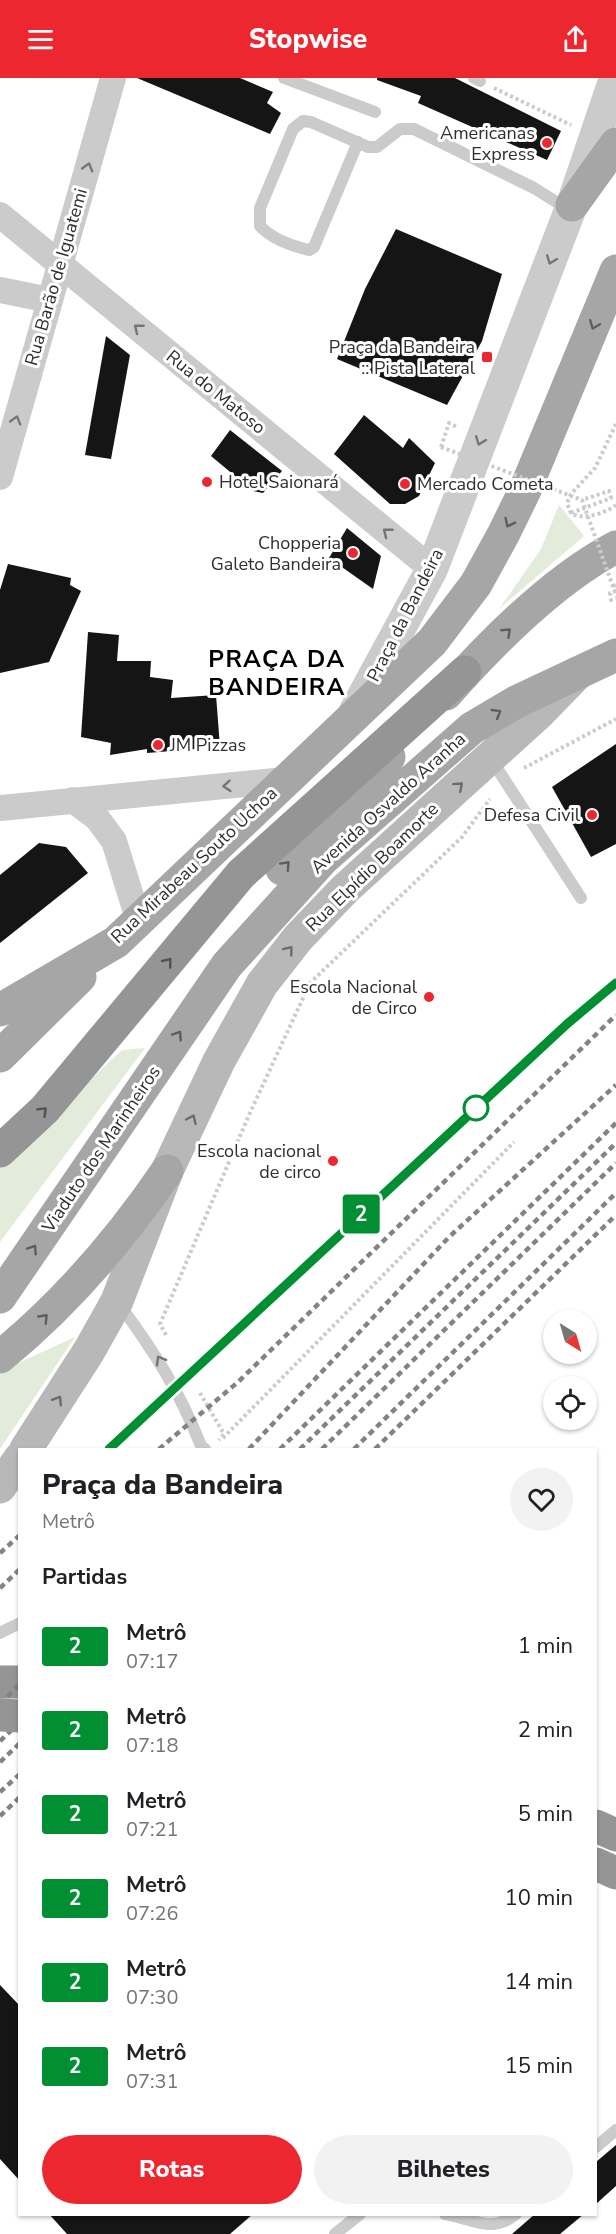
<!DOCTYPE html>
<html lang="pt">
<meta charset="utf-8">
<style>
:root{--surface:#fff;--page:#f2f2f2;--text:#202124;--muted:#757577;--accent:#ed272f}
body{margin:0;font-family:"Nunito Sans",sans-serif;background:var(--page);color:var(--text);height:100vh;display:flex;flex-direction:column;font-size:22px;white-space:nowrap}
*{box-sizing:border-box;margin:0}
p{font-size:20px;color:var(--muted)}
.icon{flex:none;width:33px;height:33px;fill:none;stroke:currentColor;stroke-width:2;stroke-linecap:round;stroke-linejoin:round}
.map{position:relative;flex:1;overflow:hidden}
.side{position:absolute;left:18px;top:1370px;width:579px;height:768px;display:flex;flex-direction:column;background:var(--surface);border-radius:0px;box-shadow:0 2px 4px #0004}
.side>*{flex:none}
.badge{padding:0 12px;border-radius:4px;font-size:21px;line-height:39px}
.needle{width:39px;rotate:143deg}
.controls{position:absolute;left:543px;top:1232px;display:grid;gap:12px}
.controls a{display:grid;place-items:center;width:54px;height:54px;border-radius:50%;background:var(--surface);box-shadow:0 2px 4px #0004;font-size:30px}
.map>.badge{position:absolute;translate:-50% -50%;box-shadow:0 0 0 3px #fff}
h2{padding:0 24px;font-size:22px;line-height:54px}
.round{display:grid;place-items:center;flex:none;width:63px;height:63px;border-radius:32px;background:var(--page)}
.overview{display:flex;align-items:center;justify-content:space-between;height:102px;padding:0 24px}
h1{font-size:28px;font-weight:800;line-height:45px}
.cta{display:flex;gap:12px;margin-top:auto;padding:12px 24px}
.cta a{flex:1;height:69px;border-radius:36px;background:var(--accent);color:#fff;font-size:24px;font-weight:800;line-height:69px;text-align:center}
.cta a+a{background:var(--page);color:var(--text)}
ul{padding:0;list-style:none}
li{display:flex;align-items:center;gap:18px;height:84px;padding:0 24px}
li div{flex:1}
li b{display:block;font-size:22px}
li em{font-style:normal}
li .badge{min-width:66px;font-weight:700;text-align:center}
header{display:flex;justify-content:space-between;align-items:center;height:78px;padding:0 24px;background:var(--accent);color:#fff;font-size:27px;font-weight:800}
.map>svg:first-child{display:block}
.green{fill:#e3ecda}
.building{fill:#151515}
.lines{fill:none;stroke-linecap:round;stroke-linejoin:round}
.path{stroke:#cbcbcb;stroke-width:4;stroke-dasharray:3 3;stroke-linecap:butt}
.service{stroke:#cbcbcb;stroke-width:12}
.minor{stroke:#cbcbcb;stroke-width:26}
.tertiary{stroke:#cbcbcb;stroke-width:32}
.secondary{stroke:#b8b8b8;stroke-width:33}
.primary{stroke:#a6a6a6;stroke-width:33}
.motorway{stroke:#959595;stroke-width:33}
.rail{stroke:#838383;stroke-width:4.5;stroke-dasharray:6 4.5;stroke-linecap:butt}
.path-bridge{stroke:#cbcbcb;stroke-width:4;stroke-dasharray:3 3;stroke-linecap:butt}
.motorway-bridge{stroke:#959595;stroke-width:33}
.oneway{stroke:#757575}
.oneway2{stroke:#5e5e5e}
.oneway3{stroke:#6c6c6c}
.oneway4{stroke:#525252}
.line-casing{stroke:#fff;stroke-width:14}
.line{stroke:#028f34;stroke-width:9}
.poi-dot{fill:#ed272f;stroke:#fff;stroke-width:2}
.stop-dot{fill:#fff;stroke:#028f34;stroke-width:3}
.labels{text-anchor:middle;stroke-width:6;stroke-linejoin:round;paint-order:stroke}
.poi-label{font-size:18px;fill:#2e2e2e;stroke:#fff;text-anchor:end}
.street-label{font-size:18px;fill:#2e2e2e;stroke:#fff}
.district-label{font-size:24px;font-weight:bold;letter-spacing:1.5px;fill:#000;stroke:#fff}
</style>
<header><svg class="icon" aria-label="menu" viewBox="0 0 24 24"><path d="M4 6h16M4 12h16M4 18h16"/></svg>Stopwise<svg class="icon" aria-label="share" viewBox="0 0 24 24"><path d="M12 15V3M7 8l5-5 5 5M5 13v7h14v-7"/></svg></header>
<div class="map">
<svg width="616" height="2156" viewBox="0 0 616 2156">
<rect width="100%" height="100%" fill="#fff"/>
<g class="green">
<path d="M 559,427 L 584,458 L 499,531 L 541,471 Z"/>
<path d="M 145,970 L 0,1164 L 0,1087 L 122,972 Z"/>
<path d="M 75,1259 L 0,1371 L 0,1297 L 3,1292 Z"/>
</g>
<g class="building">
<path d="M 137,0 L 240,0 L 273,14 L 267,25 L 281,35 L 270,56 Z"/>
<path d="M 377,0 L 455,0 L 561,53 L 547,82 L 418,25 L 421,18 L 377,2 Z"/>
<path d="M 396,151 L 502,196 L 482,263 L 447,327 L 337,281 L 365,211 Z"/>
<path d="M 106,258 L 130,277 L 111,381 L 85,377 Z"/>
<path d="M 364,337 L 403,370 L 409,360 L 435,385 L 419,418 L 405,426 L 390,426 L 334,376 Z"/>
<path d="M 230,352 L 282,393 L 263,415 L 253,413 L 211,378 Z"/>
<path d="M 347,450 L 381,478 L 373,511 L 329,480 Z"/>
<path d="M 8,486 L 71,500 L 70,507 L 81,513 L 49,584 L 0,595 L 0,512 Z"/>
<path d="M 88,554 L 119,557 L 117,583 L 151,583 L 150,599 L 173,602 L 171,620 L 216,617 L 220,669 L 147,675 L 147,671 L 110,677 L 111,665 L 81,659 Z"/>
<path d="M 616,666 L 616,766 L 591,779 L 552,709 Z"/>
<path d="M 39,765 L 66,769 L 88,795 L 0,865 L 0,797 Z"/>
<path d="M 0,1907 L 20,1928 L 20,2103 L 0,2081 Z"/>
<path d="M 616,2067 L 616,2108 L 596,2126 L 596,2084 Z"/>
<path d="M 49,2136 L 253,2136 L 230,2156 L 67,2156 Z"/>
<path d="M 535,2136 L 584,2136 L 560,2156 L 512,2156 Z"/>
</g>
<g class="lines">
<g class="path">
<path d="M 494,10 L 571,47"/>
<path d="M 616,346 L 595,390 L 571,416 L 567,425 L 571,435 C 582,443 606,435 616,427"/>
<path d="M 441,369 L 449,345 L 457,349"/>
<path d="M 571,435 L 611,420 L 609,413 L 582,422"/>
<path d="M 613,508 L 616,507"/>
<path d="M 616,513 L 610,515 L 611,522 L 616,520"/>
<path d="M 524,690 L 616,641"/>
<path d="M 166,1257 L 160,1246 L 249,1037 L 310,905 L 462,759 L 490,721"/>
<path d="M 200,1315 L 224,1356 L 219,1362"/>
<path d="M 223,1360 L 514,1064"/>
</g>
<g class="service">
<path d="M 284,0 L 375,34"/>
<path d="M 474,0 L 480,3"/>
<path d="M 358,64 L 314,169 L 309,172 C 292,168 272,161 260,148 L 260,130 L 293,51 L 303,43 L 311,44 L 368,69 L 377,69 L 400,51 L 414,51 L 534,110 L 569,132"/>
<path d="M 491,681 L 581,820"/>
<path d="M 119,1226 C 154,1273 180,1314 201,1368 L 205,1371"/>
<path d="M 0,1555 L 20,1545"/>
<path d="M 596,2069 L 616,2052"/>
<path d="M 445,2136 C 473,2141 492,2156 516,2136"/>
<path d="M 335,2156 L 360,2136"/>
</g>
<g class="minor">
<path d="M 0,137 L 432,491"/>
<path d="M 0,212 L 50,222"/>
<path d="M 0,399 L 113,0"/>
<path d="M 73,722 L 97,740 L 114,763 L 139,844"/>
<path d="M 0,730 L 285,702"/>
</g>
<path class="tertiary" d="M 355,633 L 432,491 L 572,127 L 615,0"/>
<g class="secondary">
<path d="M 26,1371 L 89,1273 L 117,1223 L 167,1093 L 219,983 L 262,906 L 298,860 L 345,811 L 539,635 L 578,595"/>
<path d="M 0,1409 L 20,1380"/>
</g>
<g class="primary">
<path d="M 572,127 L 616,66"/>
<path d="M 446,616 C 492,564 555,501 616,469"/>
<path d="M 282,791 L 389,679"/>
<path d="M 0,932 L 116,864 L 432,564 L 476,506 L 503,457 L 525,412 L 616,193"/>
<path d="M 0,978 L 80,899"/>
<path d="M 0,1219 L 227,887 L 324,780 L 472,650 L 516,624 L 616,577"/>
<path d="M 0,1279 C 65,1226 120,1162 167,1093"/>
</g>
<g class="motorway">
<path d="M 0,1073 L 45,1031 L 241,796 L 465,594"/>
<path d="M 0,1604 L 20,1604"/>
<path d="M 596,1748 L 616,1757"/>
<path d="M 596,1786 L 616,1795"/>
</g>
<g class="rail">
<path d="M 109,1371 L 567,946 L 616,905"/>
<path d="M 159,1371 L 238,1304 L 616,937"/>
<path d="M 249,1371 L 449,1159 L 616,1007"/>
<path d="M 280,1371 L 616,1045"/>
<path d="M 300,1371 L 616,1065"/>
<path d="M 322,1371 L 616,1085"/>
<path d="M 354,1371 L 616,1115"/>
<path d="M 375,1371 L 616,1137"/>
<path d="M 0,1475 L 20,1457"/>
<path d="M 0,1510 L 20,1491"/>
<path d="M 0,1626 L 20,1606"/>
<path d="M 0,1643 L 20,1624"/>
<path d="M 0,1663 L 20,1644"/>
<path d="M 0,1684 L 20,1665"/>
<path d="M 0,1714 L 20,1696"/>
<path d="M 0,1738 L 20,1719"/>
</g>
<path class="path-bridge" d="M 441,369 L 582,422 L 616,517"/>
<path class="motorway-bridge" d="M 0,1637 L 20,1638"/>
</g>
<defs><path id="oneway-chevron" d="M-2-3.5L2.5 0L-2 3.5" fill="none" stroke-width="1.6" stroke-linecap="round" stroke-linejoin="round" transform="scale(1.5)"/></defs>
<g class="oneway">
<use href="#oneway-chevron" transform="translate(88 89) rotate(-74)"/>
<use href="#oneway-chevron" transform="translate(551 182) rotate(111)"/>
<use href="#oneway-chevron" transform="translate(138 250) rotate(-141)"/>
<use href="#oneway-chevron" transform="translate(16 342) rotate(-74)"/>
<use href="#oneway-chevron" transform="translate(480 363) rotate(111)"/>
<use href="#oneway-chevron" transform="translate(387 454) rotate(-141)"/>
<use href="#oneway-chevron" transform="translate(227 708) rotate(175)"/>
<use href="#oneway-chevron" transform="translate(160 1282) rotate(-120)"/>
</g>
<g class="oneway2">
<use href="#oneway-chevron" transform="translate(594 247) rotate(112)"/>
<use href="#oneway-chevron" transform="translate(509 445) rotate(116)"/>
<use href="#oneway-chevron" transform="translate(507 554) rotate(-43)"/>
<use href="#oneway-chevron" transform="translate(497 635) rotate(-31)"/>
<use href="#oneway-chevron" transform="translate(286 787) rotate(-47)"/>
<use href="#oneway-chevron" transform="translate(178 957) rotate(-56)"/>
<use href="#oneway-chevron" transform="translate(33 1171) rotate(-56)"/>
<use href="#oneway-chevron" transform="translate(44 1240) rotate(-46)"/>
</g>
<g class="oneway3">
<use href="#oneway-chevron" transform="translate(459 708) rotate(-42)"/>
<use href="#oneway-chevron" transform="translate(289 872) rotate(-52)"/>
<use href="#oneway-chevron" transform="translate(192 1041) rotate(-65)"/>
<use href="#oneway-chevron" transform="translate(58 1322) rotate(-58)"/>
</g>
<g class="oneway4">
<use href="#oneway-chevron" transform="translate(168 884) rotate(-51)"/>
<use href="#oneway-chevron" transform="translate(43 1033) rotate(-45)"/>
</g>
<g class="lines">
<defs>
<path id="line" d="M 109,1371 L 567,946 L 616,905"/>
</defs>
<use href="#line" class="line-casing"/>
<use href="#line" class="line"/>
</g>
<g class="poi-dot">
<circle cx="547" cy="65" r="6"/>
<rect x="481" y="273" width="12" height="12" rx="3"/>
<circle cx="207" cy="404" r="6"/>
<circle cx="405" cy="406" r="6"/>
<circle cx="353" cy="475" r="6"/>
<circle cx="158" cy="667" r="6"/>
<circle cx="592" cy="737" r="6"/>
<circle cx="429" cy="919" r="6"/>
<circle cx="333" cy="1083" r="6"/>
</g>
<circle class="stop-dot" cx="476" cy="1030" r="12"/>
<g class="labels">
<g class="poi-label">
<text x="535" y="61">Americanas<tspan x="535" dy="21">Express</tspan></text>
<text x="475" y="275">Praça da Bandeira<tspan x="475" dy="21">:: Pista Lateral</tspan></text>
<text x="219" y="410" text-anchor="start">Hotel Saionará</text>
<text x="417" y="412" text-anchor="start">Mercado Cometa</text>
<text x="341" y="471">Chopperia<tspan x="341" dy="21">Galeto Bandeira</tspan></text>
<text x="170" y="673" text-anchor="start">JM Pizzas</text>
<text x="580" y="743">Defesa Civil</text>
<text x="417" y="915">Escola Nacional<tspan x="417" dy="21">de Circo</tspan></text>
<text x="321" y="1079">Escola nacional<tspan x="321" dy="21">de circo</tspan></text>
</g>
<g class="street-label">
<text transform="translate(56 199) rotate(-74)" y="6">Rua Barão de Iguatemi</text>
<text transform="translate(216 314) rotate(39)" y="6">Rua do Matoso</text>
<text transform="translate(405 537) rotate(-63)" y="6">Praça da Bandeira</text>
<text transform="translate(388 725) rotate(-42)" y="6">Avenida Osvaldo Aranha</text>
<text transform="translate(194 787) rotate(-43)" y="6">Rua Mirabeau Souto Uchoa</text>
<text transform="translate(372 789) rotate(-44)" y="6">Rua Elpídio Boamorte</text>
<text transform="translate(101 1071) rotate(-56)" y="6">Viaduto dos Marinheiros</text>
</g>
<g class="district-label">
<text x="277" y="589">PRAÇA DA<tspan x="277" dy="28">BANDEIRA</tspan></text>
</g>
</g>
</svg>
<div class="controls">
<a><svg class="needle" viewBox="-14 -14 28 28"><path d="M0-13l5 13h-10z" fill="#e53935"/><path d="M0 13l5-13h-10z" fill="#757577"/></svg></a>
<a><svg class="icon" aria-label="locate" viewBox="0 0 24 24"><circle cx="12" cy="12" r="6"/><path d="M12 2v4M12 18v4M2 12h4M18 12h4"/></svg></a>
</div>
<b class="badge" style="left:361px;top:1136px;background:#028f34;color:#fff">2</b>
<section class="side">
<div class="overview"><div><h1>Praça da Bandeira</h1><p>Metrô</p></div><a class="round"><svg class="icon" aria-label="heart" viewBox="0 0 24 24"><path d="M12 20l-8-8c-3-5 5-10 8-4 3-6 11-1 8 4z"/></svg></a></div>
<h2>Partidas</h2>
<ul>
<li><span class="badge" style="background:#028f34;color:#fff">2</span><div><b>Metrô</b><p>07:17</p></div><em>1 min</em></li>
<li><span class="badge" style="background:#028f34;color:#fff">2</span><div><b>Metrô</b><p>07:18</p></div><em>2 min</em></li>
<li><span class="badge" style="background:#028f34;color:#fff">2</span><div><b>Metrô</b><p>07:21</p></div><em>5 min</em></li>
<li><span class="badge" style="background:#028f34;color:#fff">2</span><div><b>Metrô</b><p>07:26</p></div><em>10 min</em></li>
<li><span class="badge" style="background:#028f34;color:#fff">2</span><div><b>Metrô</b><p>07:30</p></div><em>14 min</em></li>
<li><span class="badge" style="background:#028f34;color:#fff">2</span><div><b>Metrô</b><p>07:31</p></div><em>15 min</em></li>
</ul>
<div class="cta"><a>Rotas</a><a>Bilhetes</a></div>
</section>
</div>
